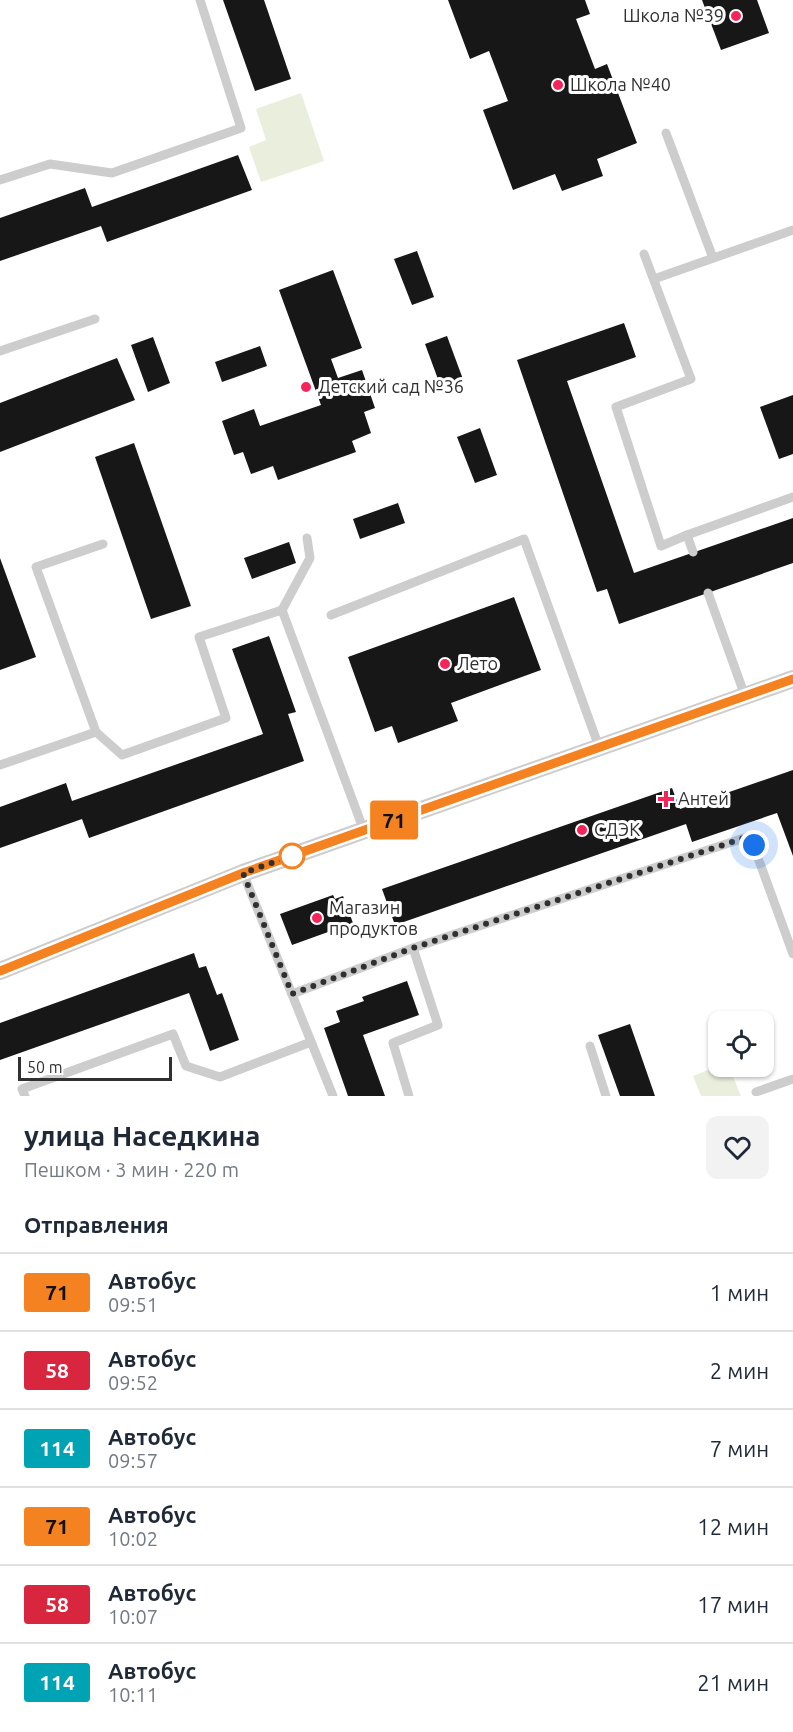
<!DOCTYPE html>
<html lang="ru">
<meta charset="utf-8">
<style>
:root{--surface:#fff;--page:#f2f2f3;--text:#1f2937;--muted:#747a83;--line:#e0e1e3}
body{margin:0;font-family:Ubuntu,sans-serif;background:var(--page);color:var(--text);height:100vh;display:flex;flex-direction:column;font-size:22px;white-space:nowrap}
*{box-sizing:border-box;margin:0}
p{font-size:20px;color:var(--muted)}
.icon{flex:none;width:33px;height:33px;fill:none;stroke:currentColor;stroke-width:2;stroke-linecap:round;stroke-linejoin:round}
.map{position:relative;height:1096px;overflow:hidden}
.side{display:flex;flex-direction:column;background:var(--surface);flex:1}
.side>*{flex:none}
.badge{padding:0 12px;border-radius:4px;font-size:21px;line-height:39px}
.controls{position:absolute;left:708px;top:1011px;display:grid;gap:12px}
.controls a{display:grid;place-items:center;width:66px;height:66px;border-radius:12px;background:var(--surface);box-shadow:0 2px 4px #0004;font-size:30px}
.scale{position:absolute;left:18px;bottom:15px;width:154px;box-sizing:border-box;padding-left:6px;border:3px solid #303030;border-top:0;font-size:16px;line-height:21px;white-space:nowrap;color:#303030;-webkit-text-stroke:4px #fff;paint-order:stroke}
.you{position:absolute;width:30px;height:30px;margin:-15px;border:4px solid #fff;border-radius:50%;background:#1a73e8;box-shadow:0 0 0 9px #1a73e833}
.map>.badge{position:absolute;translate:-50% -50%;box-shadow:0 0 0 3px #fff}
h2{padding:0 24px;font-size:22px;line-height:54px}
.round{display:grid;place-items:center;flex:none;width:63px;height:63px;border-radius:12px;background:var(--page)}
.head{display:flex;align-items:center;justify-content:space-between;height:102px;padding:0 24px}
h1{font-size:28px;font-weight:700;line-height:45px}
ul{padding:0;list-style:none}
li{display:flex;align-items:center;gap:18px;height:78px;padding:0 24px;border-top:2px solid var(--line)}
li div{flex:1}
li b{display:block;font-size:22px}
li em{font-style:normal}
li .badge{min-width:66px;font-weight:700;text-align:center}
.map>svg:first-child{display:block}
.green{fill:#e9eedd}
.building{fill:#171717}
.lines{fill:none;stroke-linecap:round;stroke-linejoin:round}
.service{stroke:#cdcdcd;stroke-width:9}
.minor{stroke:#cdcdcd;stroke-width:18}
.line-casing{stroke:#fff;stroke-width:14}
.line{stroke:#f58220;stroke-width:9}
.walk{stroke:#303030;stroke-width:6;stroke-dasharray:0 10.8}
.poi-dot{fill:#f5245b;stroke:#fff;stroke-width:2}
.stop-dot{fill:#fff;stroke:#f58220;stroke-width:3}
.labels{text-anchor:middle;stroke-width:6;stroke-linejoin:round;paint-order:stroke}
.poi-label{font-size:18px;fill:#303030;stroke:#fff;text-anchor:start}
</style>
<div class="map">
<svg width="793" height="1096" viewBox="0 0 793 1096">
<rect width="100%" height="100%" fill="#fff"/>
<g class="green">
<path d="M 301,93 L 324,161 L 261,182 L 249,147 L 266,140 L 256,109 Z"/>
<path d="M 718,1066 L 729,1067 L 741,1096 L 701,1096 L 693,1076 Z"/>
</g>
<g class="building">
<path d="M 223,0 L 264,0 L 291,79 L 255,91 Z"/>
<path d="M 448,0 L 585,0 L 590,14 L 576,19 L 595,69 L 607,64 L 637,143 L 597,159 L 603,176 L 562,191 L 555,174 L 513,190 L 483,110 L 508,101 L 489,51 L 470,59 Z"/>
<path d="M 702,0 L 757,0 L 769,33 L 721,50 Z"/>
<path d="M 238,155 L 252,190 L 107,242 L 101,226 L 0,261 L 0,218 L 85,188 L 92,207 Z"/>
<path d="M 417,251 L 434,297 L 412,305 L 394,259 Z"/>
<path d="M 333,270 L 362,348 L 331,359 L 338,378 L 362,370 L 375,408 L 364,412 L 371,433 L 352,441 L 356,452 L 278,480 L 273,466 L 251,474 L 243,452 L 234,455 L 222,421 L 254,409 L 260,426 L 321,405 L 279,290 Z"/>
<path d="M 624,323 L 636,357 L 567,381 L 634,573 L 793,518 L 793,563 L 619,624 L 607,589 L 597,592 L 517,360 Z"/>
<path d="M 447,336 L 464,382 L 442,390 L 425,344 Z"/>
<path d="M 153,337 L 170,383 L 148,392 L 131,345 Z"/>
<path d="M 260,346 L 267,366 L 222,382 L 215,362 Z"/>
<path d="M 117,358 L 135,400 L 0,452 L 0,403 Z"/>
<path d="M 793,395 L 793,454 L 779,459 L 760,407 Z"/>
<path d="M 480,428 L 497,475 L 475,483 L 457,437 Z"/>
<path d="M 134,443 L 191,606 L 151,619 L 95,457 Z"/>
<path d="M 398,503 L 405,523 L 360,539 L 353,519 Z"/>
<path d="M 289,542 L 296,563 L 252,579 L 244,558 Z"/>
<path d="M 0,558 L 36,657 L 0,670 Z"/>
<path d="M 514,597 L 541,670 L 451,703 L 458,721 L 398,743 L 392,726 L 375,732 L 348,657 Z"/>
<path d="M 269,636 L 296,712 L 288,714 L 304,761 L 89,838 L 82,819 L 0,848 L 0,807 L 66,783 L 72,801 L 263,734 L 232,649 Z"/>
<path d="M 793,770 L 793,856 L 777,813 L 692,842 L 686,824 L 395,925 L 382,889 L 672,788 L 680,809 Z"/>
<path d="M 333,895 L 335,899 L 343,896 L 353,923 L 292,945 L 280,914 Z"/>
<path d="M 194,953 L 199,968 L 206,966 L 217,995 L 222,993 L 239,1040 L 210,1051 L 189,993 L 0,1060 L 0,1023 Z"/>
<path d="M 407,981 L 419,1015 L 363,1035 L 385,1096 L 348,1096 L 324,1028 L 340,1022 L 336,1011 L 364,1001 L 362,997 Z"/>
<path d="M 630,1024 L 655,1096 L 620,1096 L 598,1035 Z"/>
</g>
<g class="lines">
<g class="service">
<path d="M 666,133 L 713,258"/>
<path d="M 0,180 L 50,164 L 112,173 L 241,128 L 200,0"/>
<path d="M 644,254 L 691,379 L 616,407 L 661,546 L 687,535"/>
<path d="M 654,279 L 793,230"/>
<path d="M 0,351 L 95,319"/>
<path d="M 693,552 L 687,535 L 793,497"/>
<path d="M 708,593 L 745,696"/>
<path d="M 282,610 L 310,558 L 307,538"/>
<path d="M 331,615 L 524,539 L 599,747"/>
<path d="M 96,732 L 122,755 L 226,718 L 199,637 L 282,610 L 364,831"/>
<path d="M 0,765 L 96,732 L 36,567 L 103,544"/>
<path d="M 243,873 L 333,1096"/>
<path d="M 292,994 L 413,948 L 750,836 L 793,954"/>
<path d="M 590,1046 L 606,1096"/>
<path d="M 756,1092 L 793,1079"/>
<path d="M 25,1096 L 22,1089 L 173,1034 L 186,1066 L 220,1077 L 311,1042"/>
<path d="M 409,1096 L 393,1043 L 438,1025 L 413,948"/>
</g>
<path class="minor" d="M 0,971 L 243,873 L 793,679"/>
</g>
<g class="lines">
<defs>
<path id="line" d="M 0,971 L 243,873 L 793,679"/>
</defs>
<use href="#line" class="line-casing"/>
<use href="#line" class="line"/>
<path class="walk" d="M 292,856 L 243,873 L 292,994 L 413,948 L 750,836 L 754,845"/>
</g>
<g class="poi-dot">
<circle cx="736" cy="16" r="6"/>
<circle cx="558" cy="85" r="6"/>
<circle cx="306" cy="387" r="6"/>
<circle cx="445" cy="664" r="6"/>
<path d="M663 790h6v6h6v6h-6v6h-6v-6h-6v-6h6z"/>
<circle cx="582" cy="830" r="6"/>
<circle cx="317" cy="918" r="6"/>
</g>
<circle class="stop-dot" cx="292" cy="856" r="12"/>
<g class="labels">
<g class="poi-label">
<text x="724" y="22" text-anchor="end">Школа №39</text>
<text x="570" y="91">Школа №40</text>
<text x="318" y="393">Детский сад №36</text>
<text x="457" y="670">Лето</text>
<text x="678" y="805">Антей</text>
<text x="594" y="836">СДЭК</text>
<text x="329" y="914">Магазин<tspan x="329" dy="21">продуктов</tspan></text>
</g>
</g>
</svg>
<div class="controls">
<a><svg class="icon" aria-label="locate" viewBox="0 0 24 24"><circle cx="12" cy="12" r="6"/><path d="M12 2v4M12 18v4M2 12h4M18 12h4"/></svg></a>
</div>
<div class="scale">50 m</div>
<div class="you" style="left:754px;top:845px"></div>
<b class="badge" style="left:394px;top:820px;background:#f58220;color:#111">71</b>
</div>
<section class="side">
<div class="head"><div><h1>улица Наседкина</h1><p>Пешком · 3 мин · 220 m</p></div><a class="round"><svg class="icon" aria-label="heart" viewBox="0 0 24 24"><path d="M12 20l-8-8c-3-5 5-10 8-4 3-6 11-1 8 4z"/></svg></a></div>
<h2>Отправления</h2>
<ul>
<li><span class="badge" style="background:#f58220;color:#111">71</span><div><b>Автобус</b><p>09:51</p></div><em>1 мин</em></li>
<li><span class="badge" style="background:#d7263d;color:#fff">58</span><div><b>Автобус</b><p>09:52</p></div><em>2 мин</em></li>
<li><span class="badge" style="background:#00a3b4;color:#fff">114</span><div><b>Автобус</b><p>09:57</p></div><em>7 мин</em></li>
<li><span class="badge" style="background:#f58220;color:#111">71</span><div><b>Автобус</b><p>10:02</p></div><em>12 мин</em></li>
<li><span class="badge" style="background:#d7263d;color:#fff">58</span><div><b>Автобус</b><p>10:07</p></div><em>17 мин</em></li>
<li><span class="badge" style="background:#00a3b4;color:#fff">114</span><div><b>Автобус</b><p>10:11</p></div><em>21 мин</em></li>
</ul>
</section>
